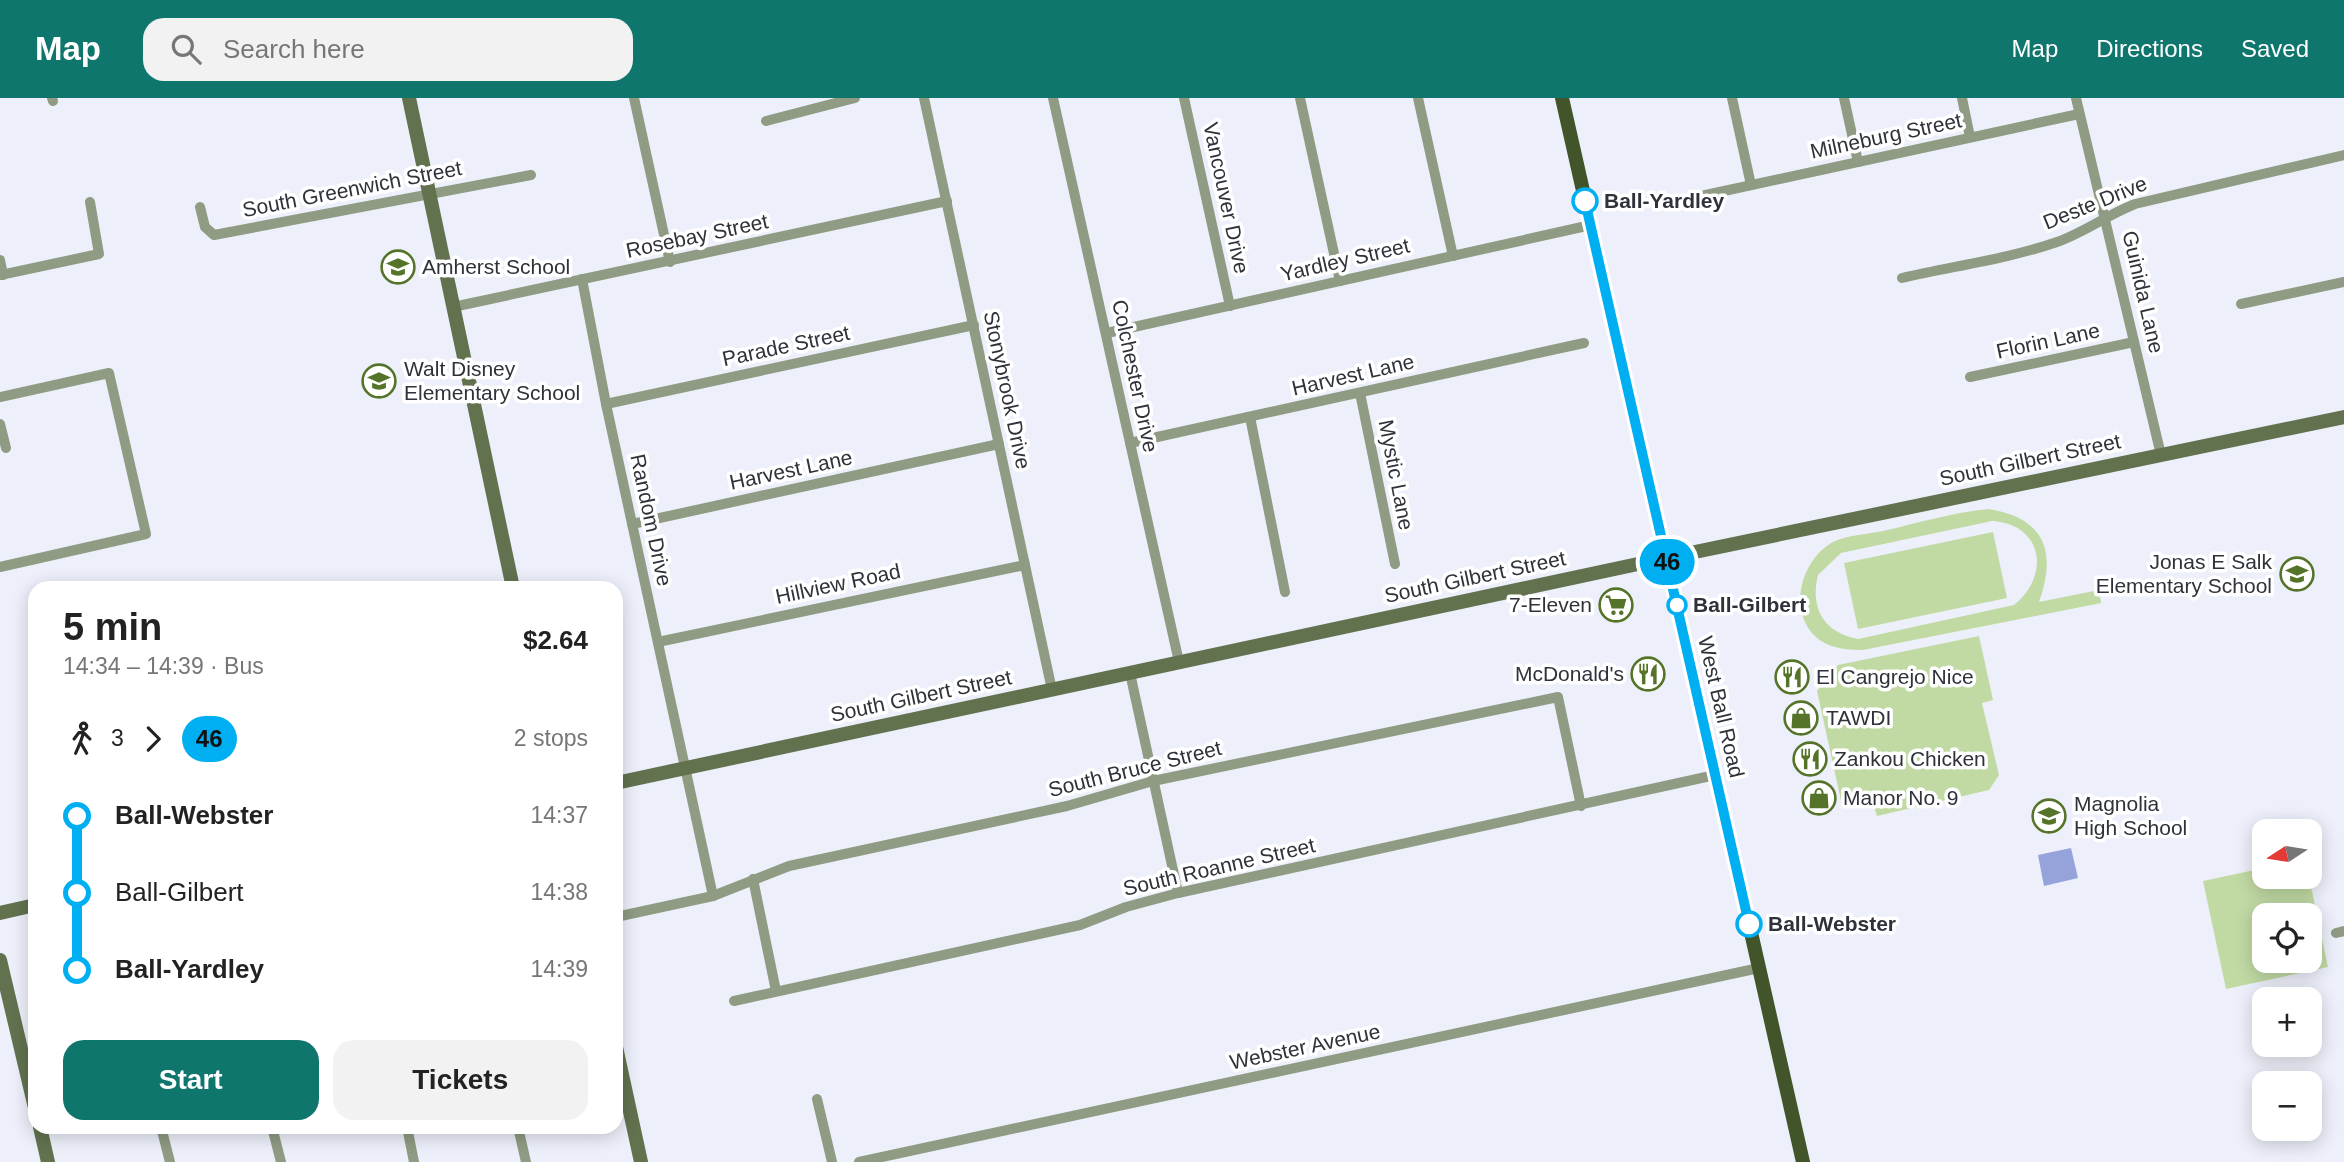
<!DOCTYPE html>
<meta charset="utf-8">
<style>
:root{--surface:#fff;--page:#f2f2f2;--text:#222;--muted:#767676;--accent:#0f766e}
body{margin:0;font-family:Arial,sans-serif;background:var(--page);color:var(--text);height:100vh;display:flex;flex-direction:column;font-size:26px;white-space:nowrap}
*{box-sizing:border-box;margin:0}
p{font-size:23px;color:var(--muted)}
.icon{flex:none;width:38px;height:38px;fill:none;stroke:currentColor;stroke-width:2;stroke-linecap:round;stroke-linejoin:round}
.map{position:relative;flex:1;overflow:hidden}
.panel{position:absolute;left:28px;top:483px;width:595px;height:553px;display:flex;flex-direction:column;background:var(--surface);border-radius:21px;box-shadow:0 4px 18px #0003}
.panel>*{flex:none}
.badge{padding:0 14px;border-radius:23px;font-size:24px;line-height:46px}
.needle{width:46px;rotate:258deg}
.buttons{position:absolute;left:2252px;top:721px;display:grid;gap:14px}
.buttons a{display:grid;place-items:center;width:70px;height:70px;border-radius:14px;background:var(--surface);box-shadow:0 4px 18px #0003;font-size:35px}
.map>.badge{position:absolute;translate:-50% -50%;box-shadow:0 0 0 4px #fff}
.legs{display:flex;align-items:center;gap:10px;height:77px;padding:0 35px;font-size:23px}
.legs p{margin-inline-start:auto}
.overview{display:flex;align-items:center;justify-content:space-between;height:119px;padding:0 35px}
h1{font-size:38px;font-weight:700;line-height:52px}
.action{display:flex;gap:14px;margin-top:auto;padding:14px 35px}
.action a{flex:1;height:80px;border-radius:21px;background:var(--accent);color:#fff;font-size:28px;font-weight:700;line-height:80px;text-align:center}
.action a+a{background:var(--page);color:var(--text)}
ul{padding:0 35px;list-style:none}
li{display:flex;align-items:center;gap:24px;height:77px;font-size:26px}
li i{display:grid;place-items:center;width:10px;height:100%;margin:0 9px;background:currentColor}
li i::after{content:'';width:18px;height:18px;margin:-9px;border:5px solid;border-radius:50%;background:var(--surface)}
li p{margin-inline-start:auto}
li:first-child i{background:linear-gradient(#0000 50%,currentColor 0)}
li:last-child i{background:linear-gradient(currentColor 50%,#0000 0)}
header{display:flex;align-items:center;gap:42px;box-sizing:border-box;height:98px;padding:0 35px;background:var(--accent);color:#fff}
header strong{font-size:33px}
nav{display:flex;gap:38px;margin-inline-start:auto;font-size:24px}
.search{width:490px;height:63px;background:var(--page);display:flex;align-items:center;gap:18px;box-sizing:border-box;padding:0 24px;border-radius:21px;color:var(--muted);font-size:26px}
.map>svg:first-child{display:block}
.green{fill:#c1daa4;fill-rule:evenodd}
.water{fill:#95a3da}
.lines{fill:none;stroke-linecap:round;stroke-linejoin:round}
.street{stroke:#8f9b83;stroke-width:10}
.secondary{stroke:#62724f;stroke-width:14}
.primary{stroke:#42542a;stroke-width:14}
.line-1-casing{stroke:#fff;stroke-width:16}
.line-1{stroke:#00aff2;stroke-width:10}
.stop-1-dot{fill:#fff;stroke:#00aff2;stroke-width:3.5}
.labels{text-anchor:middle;stroke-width:7;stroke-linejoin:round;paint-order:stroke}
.street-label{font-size:21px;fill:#2f323b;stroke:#fff}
.stop-label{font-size:21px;font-weight:bold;fill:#2f323b;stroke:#fff;text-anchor:start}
.poi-label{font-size:21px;fill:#2f323b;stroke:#fff;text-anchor:start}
</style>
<header>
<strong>Map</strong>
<div class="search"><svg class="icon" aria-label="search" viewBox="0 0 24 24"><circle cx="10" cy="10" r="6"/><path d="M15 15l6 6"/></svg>Search here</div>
<nav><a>Map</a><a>Directions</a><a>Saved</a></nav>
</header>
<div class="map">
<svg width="2344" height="1064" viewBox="0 0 2344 1064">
<rect width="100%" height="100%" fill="#edf0fa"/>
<g class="green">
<path d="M 1989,411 C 2045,420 2057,454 2039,504 L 2099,492 L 2101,505 L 1863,552 C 1848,552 1834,551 1821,543 C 1785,518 1800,460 1835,443 C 1849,437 1868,436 1883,433 C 1918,425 1954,414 1989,411 ZM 1992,423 C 2043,426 2051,477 2014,507 L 1858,541 C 1823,534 1810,510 1818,477 L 1841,455 Z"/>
<path d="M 1993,434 L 2007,500 L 1858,531 L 1844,465 Z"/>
<path d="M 1979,538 L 1993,602 L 1982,605 L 1999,677 L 1989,692 L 1877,718 L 1872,702 L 1842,707 L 1817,593 L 1838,567 Z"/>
<path d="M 2264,770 L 2264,779 L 2309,779 L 2328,869 L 2226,891 L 2203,783 ZM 2264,817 L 2310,817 L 2310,863 L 2264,863 Z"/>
</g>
<path class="water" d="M 2071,750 L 2078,780 L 2044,788 L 2038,757 Z"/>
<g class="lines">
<g class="street">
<path d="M 52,0 L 53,3"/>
<path d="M 634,0 L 670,164"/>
<path d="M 924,0 L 1052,592"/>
<path d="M 1053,0 L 1179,564"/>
<path d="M 1184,0 L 1230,208"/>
<path d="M 1300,0 L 1340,183"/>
<path d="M 1418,0 L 1453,158"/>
<path d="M 1732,0 L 1751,87"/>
<path d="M 1844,0 L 1858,64"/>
<path d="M 1962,0 L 1970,39"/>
<path d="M 2076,0 L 2161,357"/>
<path d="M 766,23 L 855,0"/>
<path d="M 1701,98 L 2079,16"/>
<path d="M 200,109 L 205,129 L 214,137 L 531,77"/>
<path d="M 0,162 L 3,177"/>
<path d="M 0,177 L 99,156 L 90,104"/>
<path d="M 1902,180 C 1953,168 2008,161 2057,144 C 2085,134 2107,117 2135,106 L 2344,57"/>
<path d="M 582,181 L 606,306 L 713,798"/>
<path d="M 2241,206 L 2344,184"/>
<path d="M 453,209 L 947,103"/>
<path d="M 1107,235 L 1591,127"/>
<path d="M 1970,279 L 2134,244"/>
<path d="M 1360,295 L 1395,466"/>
<path d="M 0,299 L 109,275 L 146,436 L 0,469"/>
<path d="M 606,306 L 974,227"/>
<path d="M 1250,319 L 1285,494"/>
<path d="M 0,326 L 6,350"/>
<path d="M 1130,345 L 1584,245"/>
<path d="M 632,426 L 999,346"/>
<path d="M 658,544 L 1025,467"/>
<path d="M 1130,575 L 1178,795"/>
<path d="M 753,781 L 776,893"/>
<path d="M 616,819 L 713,798 L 789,768 L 1067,708 L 1153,683 L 1558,599 L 1581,708"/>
<path d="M 2336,835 L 2344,833"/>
<path d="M 734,903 L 1080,827 L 1126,809 L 1178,795 L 1715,677"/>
<path d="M 817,1001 L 832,1064"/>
<path d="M 161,1029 L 170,1064"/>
<path d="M 272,1029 L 281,1064"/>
<path d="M 407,1029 L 414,1064"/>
<path d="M 518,1029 L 526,1064"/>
<path d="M 859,1064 L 1759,870"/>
</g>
<g class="secondary">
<path d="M 409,0 L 513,490"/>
<path d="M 616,685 L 1666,460 L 2344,319"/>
<path d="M 0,815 L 35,807"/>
<path d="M 0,862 L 35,1010"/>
<path d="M 616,949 L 641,1064"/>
<path d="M 40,1029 L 48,1064"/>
</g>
<path class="primary" d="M 1562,0 L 1803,1064"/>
</g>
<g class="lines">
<defs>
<path id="line-1" d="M 1585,103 L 1749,826"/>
</defs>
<use href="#line-1" class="line-1-casing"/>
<use href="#line-1" class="line-1"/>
</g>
<defs>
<symbol id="school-ring" viewBox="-11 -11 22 22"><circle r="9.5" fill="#fff" stroke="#567429" stroke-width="1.5"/><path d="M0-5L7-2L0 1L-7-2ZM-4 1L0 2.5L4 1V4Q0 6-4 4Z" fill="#567429"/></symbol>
<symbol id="supermarket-ring" viewBox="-11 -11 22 22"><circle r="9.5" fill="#fff" stroke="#567429" stroke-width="1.5"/><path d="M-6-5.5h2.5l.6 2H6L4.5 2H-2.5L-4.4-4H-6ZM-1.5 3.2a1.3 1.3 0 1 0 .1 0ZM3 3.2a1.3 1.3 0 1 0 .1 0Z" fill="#567429"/></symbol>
<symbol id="restaurant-ring" viewBox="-11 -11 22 22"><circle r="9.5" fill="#fff" stroke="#567429" stroke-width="1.5"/><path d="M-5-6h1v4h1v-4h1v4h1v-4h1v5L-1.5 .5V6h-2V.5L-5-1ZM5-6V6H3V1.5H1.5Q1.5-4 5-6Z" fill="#567429"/></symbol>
<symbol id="shop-ring" viewBox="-11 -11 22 22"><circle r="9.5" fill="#fff" stroke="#567429" stroke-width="1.5"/><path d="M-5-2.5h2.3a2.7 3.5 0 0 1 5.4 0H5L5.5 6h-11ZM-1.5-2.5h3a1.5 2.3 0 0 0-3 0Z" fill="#567429"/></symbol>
</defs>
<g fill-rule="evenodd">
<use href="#school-ring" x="379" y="150" width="38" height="38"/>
<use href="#school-ring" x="360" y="264" width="38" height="38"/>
<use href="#school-ring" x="2278" y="457" width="38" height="38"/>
<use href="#supermarket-ring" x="1597" y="488" width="38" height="38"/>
<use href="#restaurant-ring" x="1629" y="557" width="38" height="38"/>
<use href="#restaurant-ring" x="1773" y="560" width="38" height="38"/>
<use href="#shop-ring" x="1782" y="601" width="38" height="38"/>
<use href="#restaurant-ring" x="1791" y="642" width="38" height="38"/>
<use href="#shop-ring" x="1800" y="681" width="38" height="38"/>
<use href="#school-ring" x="2030" y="699" width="38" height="38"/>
</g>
<g class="stop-1-dot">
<circle cx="1585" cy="103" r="12"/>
<circle cx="1677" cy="507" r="9"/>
<circle cx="1749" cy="826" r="12"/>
</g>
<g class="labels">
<g class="street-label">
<text transform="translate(1886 38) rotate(-12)" y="7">Milneburg Street</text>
<text transform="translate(352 91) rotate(-11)" y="7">South Greenwich Street</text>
<text transform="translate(1226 100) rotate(78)" y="7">Vancouver Drive</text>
<text transform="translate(2095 105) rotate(-22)" y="7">Deste Drive</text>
<text transform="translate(697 138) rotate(-12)" y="7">Rosebay Street</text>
<text transform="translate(1345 162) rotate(-13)" y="7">Yardley Street</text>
<text transform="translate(2143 194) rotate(77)" y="7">Guinida Lane</text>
<text transform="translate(2048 243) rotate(-12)" y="7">Florin Lane</text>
<text transform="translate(786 248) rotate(-12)" y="7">Parade Street</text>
<text transform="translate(1353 277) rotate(-13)" y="7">Harvest Lane</text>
<text transform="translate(1135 278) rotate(78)" y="7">Colchester Drive</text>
<text transform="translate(1007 292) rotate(78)" y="7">Stonybrook Drive</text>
<text transform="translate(2030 362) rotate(-12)" y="7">South Gilbert Street</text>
<text transform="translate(791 372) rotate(-12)" y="7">Harvest Lane</text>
<text transform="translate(1396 377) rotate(79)" y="7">Mystic Lane</text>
<text transform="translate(651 422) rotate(78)" y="7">Random Drive</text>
<text transform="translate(1475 479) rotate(-12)" y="7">South Gilbert Street</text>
<text transform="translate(838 486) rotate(-12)" y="7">Hillview Road</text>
<text transform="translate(921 598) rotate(-12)" y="7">South Gilbert Street</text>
<text transform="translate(1721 609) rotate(77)" y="7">West Ball Road</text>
<text transform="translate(1135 671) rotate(-14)" y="7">South Bruce Street</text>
<text transform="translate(1219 769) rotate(-13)" y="7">South Roanne Street</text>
<text transform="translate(1305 949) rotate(-12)" y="7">Webster Avenue</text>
</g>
<g class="stop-label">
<text x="1604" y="110">Ball-Yardley</text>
<text x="1693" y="514">Ball-Gilbert</text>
<text x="1768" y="833">Ball-Webster</text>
</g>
<g class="poi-label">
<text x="422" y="176">Amherst School</text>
<text x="404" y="278">Walt Disney<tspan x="404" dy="24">Elementary School</tspan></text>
<text x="2272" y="471" text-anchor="end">Jonas E Salk<tspan x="2272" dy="24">Elementary School</tspan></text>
<text x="1592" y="514" text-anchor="end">7-Eleven</text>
<text x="1624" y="583" text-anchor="end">McDonald's</text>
<text x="1816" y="586">El Cangrejo Nice</text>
<text x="1826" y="627">TAWDI</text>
<text x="1834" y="668">Zankou Chicken</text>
<text x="1843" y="707">Manor No. 9</text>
<text x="2074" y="713">Magnolia<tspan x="2074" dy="24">High School</tspan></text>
</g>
</g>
</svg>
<div class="buttons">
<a><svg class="needle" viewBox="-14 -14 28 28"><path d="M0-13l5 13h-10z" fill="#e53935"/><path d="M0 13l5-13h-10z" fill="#767676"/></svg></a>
<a><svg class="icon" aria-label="locate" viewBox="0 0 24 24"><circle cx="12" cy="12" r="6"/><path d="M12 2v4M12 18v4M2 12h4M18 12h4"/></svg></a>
<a>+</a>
<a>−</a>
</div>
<b class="badge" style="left:1667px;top:464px;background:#00aff2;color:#111">46</b>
<section class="panel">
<div class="overview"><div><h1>5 min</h1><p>14:34 – 14:39 · Bus</p></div><b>$2.64</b></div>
<div class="legs"><svg class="icon" aria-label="walk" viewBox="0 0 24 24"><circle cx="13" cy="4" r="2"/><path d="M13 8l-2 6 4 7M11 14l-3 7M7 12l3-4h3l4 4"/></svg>3<svg class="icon" aria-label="forward" viewBox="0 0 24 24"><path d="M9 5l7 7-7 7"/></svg><b class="badge" style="background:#00aff2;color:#111">46</b><p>2 stops</p></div>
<ul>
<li><i style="color:#00aff2"></i><b>Ball-Webster</b><p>14:37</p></li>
<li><i style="color:#00aff2"></i><span>Ball-Gilbert</span><p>14:38</p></li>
<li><i style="color:#00aff2"></i><b>Ball-Yardley</b><p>14:39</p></li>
</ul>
<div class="action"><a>Start</a><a>Tickets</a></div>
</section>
</div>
